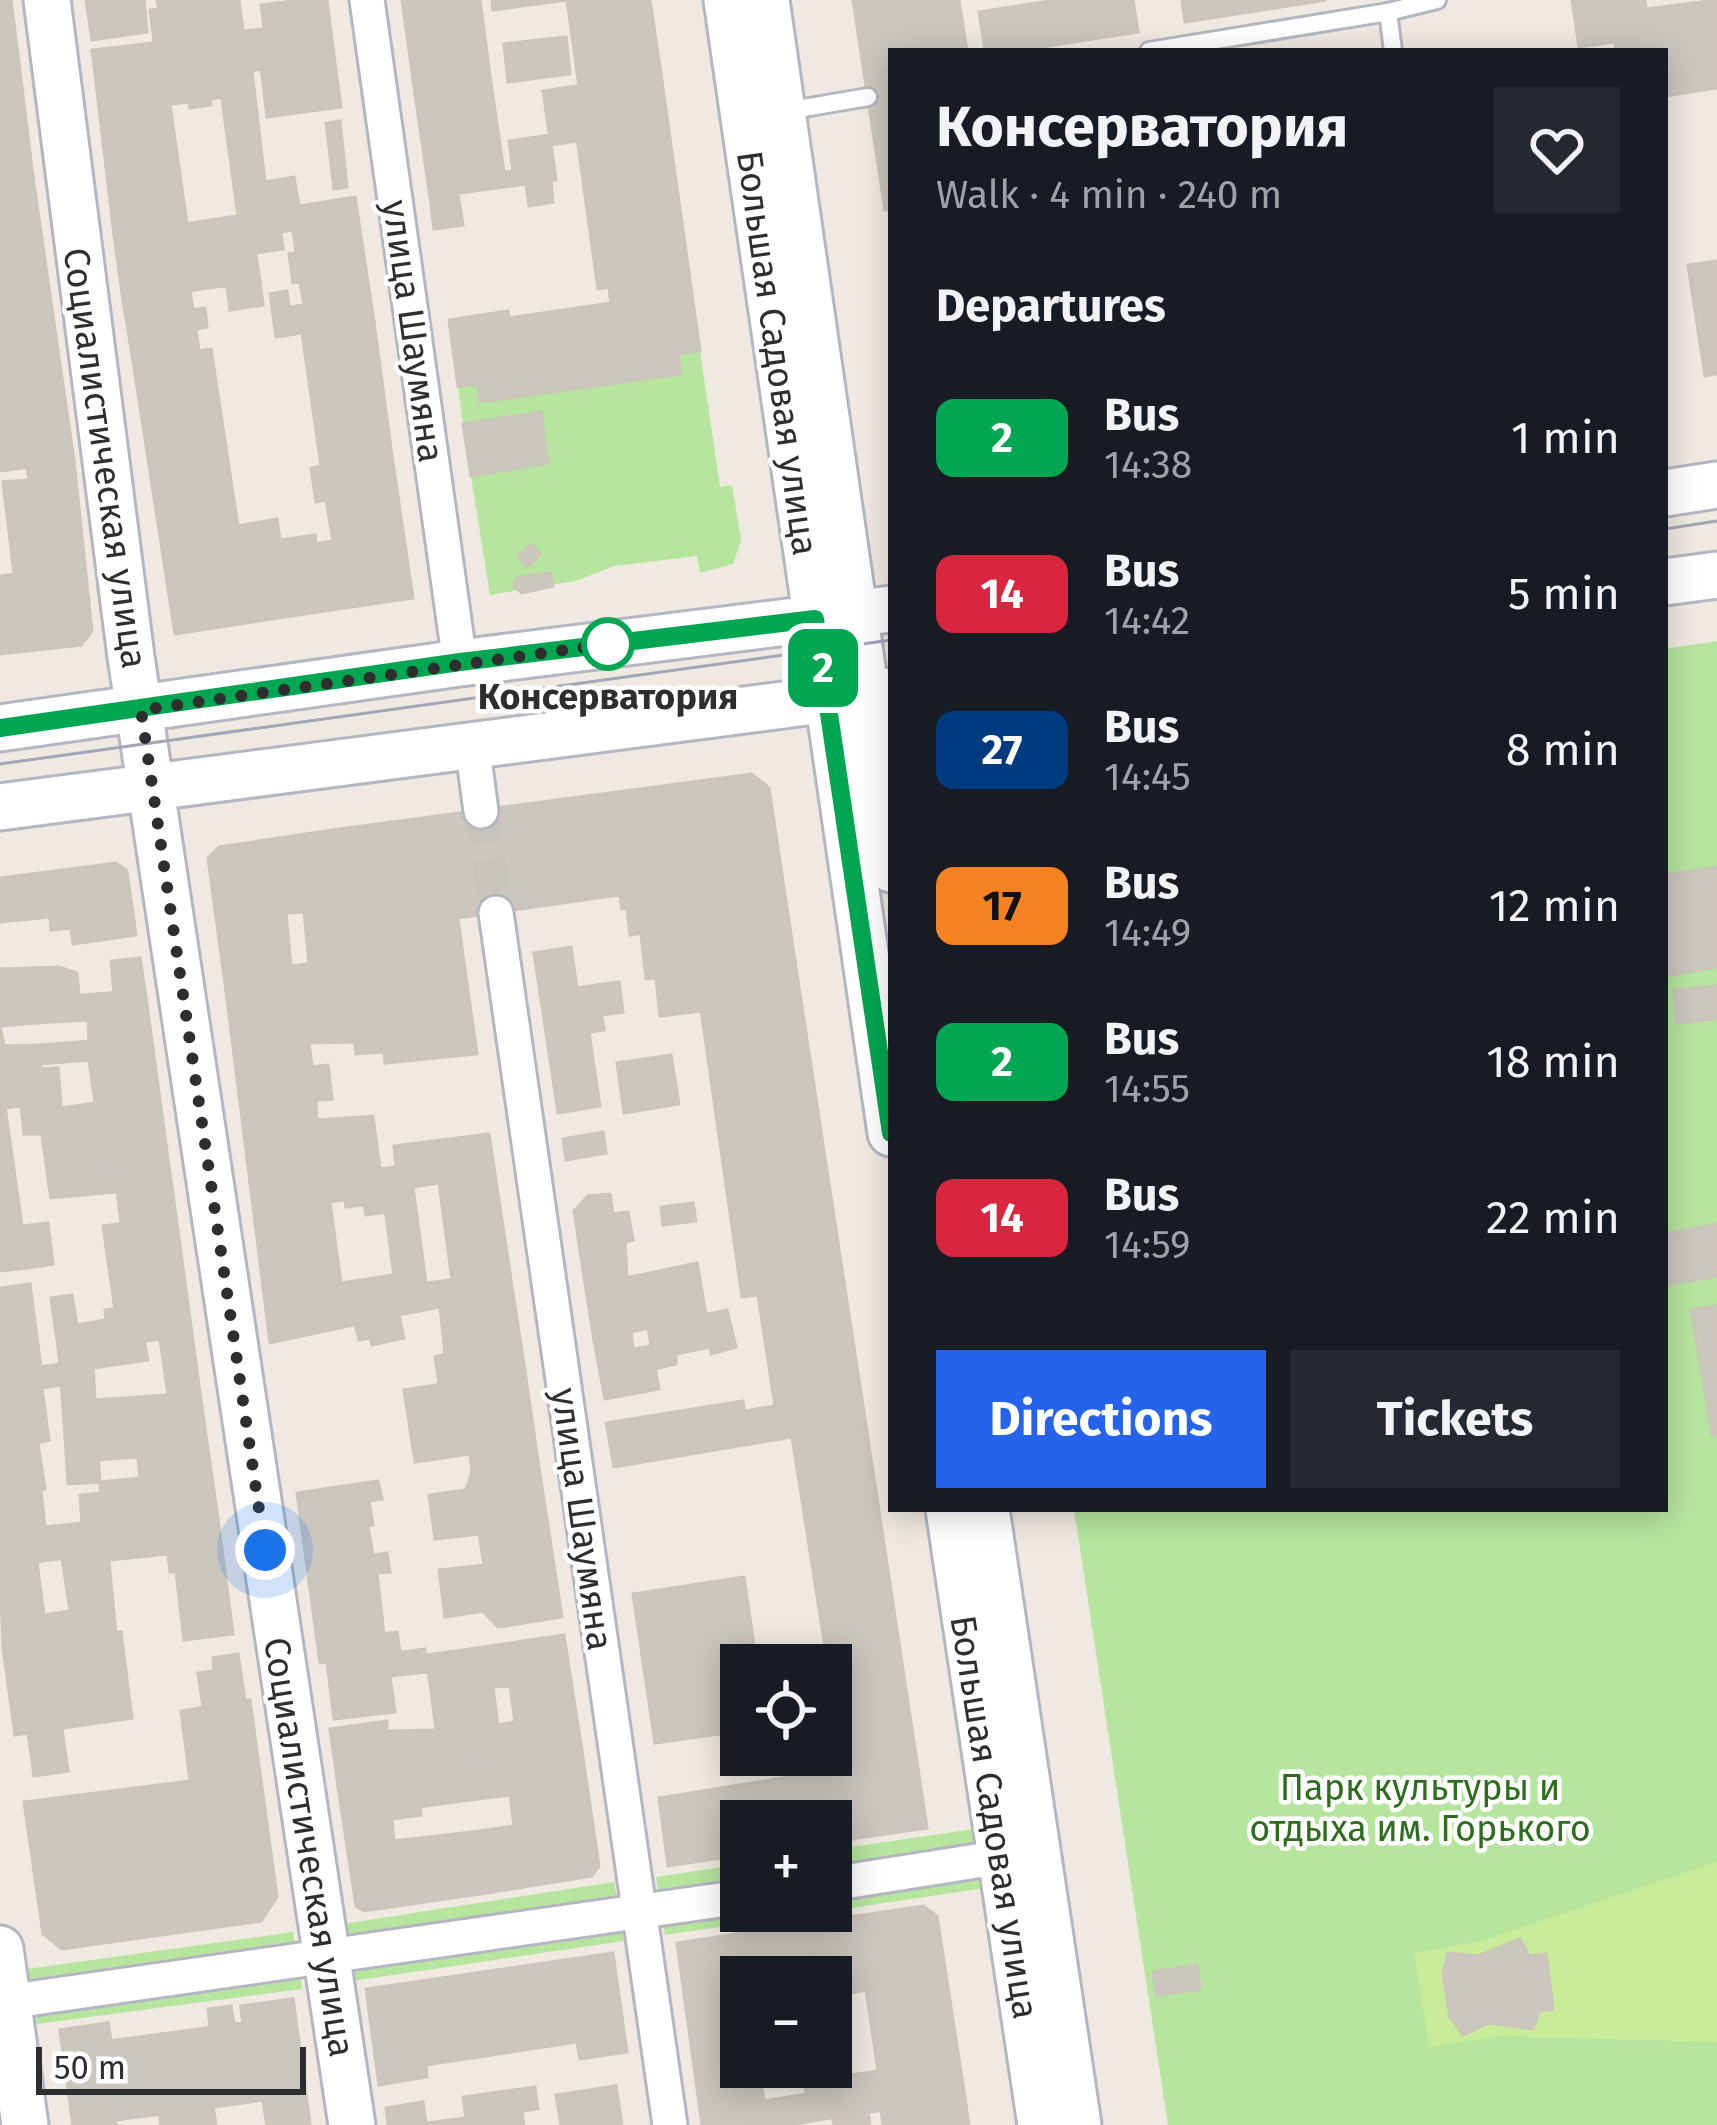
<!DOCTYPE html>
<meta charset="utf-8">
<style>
:root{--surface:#171b24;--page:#242831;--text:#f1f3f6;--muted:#9ea1a6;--accent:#2563eb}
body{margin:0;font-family:"Fira Sans",sans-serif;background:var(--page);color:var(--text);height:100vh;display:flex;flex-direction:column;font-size:45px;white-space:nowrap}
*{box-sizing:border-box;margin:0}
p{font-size:39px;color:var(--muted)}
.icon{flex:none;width:66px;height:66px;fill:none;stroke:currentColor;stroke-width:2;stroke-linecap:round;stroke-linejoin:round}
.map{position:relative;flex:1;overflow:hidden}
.details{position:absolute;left:888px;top:48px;width:780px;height:1464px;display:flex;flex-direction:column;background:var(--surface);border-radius:0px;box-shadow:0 6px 30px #0003}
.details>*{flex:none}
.badge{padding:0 24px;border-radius:18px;font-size:42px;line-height:78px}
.controls{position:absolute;left:720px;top:1644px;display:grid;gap:24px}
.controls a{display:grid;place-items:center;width:132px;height:132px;border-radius:0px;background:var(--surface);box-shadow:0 6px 30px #0003;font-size:60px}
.scale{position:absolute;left:36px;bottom:30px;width:270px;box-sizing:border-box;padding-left:12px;border:6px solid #2e2e2e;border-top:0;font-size:33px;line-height:42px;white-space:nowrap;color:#2e2e2e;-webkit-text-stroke:9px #fff;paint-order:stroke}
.you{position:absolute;width:60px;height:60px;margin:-30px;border:9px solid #fff;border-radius:50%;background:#1a73e8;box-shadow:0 0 0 18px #1a73e833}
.map>.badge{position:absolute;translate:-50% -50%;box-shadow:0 0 0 6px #fff}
h2{padding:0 48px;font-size:45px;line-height:108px}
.round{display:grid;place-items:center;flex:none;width:126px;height:126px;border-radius:0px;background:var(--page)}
.overview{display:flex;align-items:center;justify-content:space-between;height:204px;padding:0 48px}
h1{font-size:57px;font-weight:700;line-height:90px}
.primary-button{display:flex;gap:24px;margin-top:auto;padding:24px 48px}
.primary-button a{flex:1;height:138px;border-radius:0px;background:var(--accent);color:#fff;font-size:48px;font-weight:700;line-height:138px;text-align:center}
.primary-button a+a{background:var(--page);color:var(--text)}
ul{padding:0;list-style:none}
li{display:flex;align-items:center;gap:36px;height:156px;padding:0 48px}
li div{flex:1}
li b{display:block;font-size:45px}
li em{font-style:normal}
li .badge{min-width:132px;font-weight:700;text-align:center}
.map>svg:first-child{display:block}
.green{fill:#b6e59e}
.pitch{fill:#c9ec9a}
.building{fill:#cbc7bf;stroke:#cbc5ba;stroke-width:3;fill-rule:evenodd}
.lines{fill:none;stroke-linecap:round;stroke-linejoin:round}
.street-tunnel{stroke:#c8c4bd;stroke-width:33;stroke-dasharray:33 16;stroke-linecap:butt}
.lane-casing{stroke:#b4b7c1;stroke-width:22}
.street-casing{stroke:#b4b7c1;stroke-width:39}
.secondary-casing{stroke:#b4b7c1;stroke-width:51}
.lane{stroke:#fff;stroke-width:16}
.street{stroke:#fff;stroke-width:33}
.secondary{stroke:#fff;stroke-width:45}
.tram{stroke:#a3a6b8;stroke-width:3}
.line-casing{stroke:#fff;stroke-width:27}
.line{stroke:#00a651;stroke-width:18}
.walk{stroke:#2e2e2e;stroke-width:12;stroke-dasharray:0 21.6}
.stop-dot{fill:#fff;stroke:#00a651;stroke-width:6}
.labels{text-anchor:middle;stroke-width:9;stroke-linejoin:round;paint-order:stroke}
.street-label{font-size:36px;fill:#2e2e2e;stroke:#fff}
.stop-label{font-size:36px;font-weight:bold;fill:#2e2e2e;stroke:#fff}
.park-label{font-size:36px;fill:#2c6e1b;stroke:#fff}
</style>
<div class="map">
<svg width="1717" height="2125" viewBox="0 0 1717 2125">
<rect width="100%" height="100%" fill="#efe9e1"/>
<g class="green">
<path d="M 700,351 L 720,487 L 732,485 L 741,540 L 733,564 L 700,573 L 697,556 L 614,566 L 576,581 L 490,595 L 471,476 L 548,463 L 541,413 L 463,424 L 458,386 L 478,384 L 481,402 L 681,374 L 678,354 Z"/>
<path d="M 1717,641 L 1717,2125 L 1168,2125 L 1074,1509 L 1665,1509 L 1665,649 Z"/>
<path d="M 974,1829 L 985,1888 L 831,1911 L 831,1850 Z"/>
<path d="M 741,1864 L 741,1911 L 830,1911 L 665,1935 L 656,1877 Z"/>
<path d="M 614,1882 L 624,1941 L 352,1981 L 343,1924 Z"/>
<path d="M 293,1932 L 302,1989 L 37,2024 L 27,1969 Z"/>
</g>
<path class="pitch" d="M 1717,1862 L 1717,2042 L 1498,2036 L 1429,2047 L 1414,1953 L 1481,1941 Z"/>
<g class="building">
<path d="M 0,0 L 11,0 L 18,55 L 0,58 Z"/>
<path d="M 86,0 L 144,0 L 147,32 L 92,40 Z"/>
<path d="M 157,0 L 195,0 L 195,5 L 159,9 Z"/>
<path d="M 195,0 L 239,0 L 243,31 L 264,29 L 268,57 L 217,63 L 216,59 L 201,61 Z"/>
<path d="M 300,0 L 327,0 L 333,48 L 268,57 L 261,5 Z"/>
<path d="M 402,0 L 480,0 L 491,83 L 415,94 Z"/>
<path d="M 492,0 L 566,0 L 493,10 Z"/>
<path d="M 567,0 L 650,0 L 661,74 L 579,86 Z"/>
<path d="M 853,0 L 959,0 L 967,51 L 891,51 L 891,69 L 864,73 Z"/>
<path d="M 1056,0 L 1133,0 L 1138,32 L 1016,51 L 985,51 L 979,12 Z"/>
<path d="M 1182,0 L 1326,0 L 1185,22 Z"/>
<path d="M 1572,0 L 1645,0 L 1646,9 L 1716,0 L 1717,88 L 1665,96 L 1665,51 L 1616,51 L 1615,42 L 1579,47 Z"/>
<path d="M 195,5 L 201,61 L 157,66 L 150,10 Z"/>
<path d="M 566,37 L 570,74 L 508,82 L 504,44 Z"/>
<path d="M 154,43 L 157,66 L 95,74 L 92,50 Z"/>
<path d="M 333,48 L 341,107 L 267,117 L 260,58 Z"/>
<path d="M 18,55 L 33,177 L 0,182 L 0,58 Z"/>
<path d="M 260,58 L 261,69 L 252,71 L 265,182 L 294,177 L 299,206 L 238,216 L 217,63 Z"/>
<path d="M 216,59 L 222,97 L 210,99 L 211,105 L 190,108 L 189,102 L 170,104 L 187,224 L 114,235 L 95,74 Z"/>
<path d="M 891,69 L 891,209 L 885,210 L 864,73 Z"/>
<path d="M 661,74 L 700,351 L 678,354 L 681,374 L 480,402 L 478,384 L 458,386 L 449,320 L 508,311 L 509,318 L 611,303 L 609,287 L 598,289 L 570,87 Z"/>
<path d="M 491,83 L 504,172 L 513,171 L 509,141 L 550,135 L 556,180 L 430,197 L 415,94 Z"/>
<path d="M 570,87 L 577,141 L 551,145 L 543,91 Z"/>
<path d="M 340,121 L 347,187 L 334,189 L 326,123 Z"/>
<path d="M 33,177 L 50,295 L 0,301 L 0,182 Z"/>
<path d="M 551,180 L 553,202 L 529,206 L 526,184 Z"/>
<path d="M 458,194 L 463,225 L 434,229 L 430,197 Z"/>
<path d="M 355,197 L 374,322 L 276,337 L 270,294 L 287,291 L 289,307 L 304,305 L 300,282 L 293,283 L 289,254 L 296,253 L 293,230 L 281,232 L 283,249 L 255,253 L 250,214 Z"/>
<path d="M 250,214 L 260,281 L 123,300 L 114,235 Z"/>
<path d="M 1717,261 L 1717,374 L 1705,376 L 1688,265 Z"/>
<path d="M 260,281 L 263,305 L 230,310 L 227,286 Z"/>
<path d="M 190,290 L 193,310 L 205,308 L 207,327 L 196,329 L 199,351 L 133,361 L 123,300 Z"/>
<path d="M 50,295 L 74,461 L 0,471 L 0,301 Z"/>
<path d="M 374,322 L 392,456 L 321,466 L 302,333 Z"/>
<path d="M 211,349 L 238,526 L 277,519 L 291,616 L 175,634 L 133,361 Z"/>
<path d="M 541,412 L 548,463 L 471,476 L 463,424 Z"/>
<path d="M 392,456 L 413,598 L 291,616 L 280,540 L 315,535 L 316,544 L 333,541 L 326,500 L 316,502 L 311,468 Z"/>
<path d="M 74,461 L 92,631 L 81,645 L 0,654 L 0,576 L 14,574 L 3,482 L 29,480 L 27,467 Z"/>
<path d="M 531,544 L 540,554 L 527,567 L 518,557 Z"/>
<path d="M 550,573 L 553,586 L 522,593 L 513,586 L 518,577 Z"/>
<path d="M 752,774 L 769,788 L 795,961 L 646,979 L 641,934 L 674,929 L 672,915 L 693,912 L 689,885 L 387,928 L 396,994 L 354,997 L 332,830 Z"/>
<path d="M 332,830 L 354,997 L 227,999 L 208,858 L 219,847 ZM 304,912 L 309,964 L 291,966 L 286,913 Z"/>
<path d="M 116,863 L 127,871 L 136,935 L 73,944 L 69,915 L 0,922 L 0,878 Z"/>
<path d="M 1717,867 L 1717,967 L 1665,976 L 1665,875 Z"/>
<path d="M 689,885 L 693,912 L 672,915 L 674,929 L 630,935 L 627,908 L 622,909 L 620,894 Z"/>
<path d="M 69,915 L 71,928 L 51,930 L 50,917 Z"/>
<path d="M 458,919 L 467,984 L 396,994 L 387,928 Z"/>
<path d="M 571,947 L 577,988 L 540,993 L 534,953 Z"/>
<path d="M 140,958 L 145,990 L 114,993 L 111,961 Z"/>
<path d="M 795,961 L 844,1282 L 742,1297 L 696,974 Z"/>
<path d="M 59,967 L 77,973 L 79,996 L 0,1002 L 0,969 Z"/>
<path d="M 696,974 L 701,1011 L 660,1016 L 656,979 Z"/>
<path d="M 619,982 L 623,1012 L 602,1015 L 597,985 Z"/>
<path d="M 467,984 L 477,1054 L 385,1063 L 384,1052 L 356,1054 L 349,997 Z"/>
<path d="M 597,985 L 604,1030 L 589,1032 L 600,1106 L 558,1113 L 540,993 Z"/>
<path d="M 1717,986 L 1717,1019 L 1677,1023 L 1674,990 Z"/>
<path d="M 145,990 L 164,1130 L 64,1139 L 61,1108 L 95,1103 L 89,1060 L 41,1064 L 39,1045 L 89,1041 L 88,1020 L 36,1023 L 33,999 Z"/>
<path d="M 349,997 L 354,1042 L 309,1043 L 312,1067 L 328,1065 L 332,1099 L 316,1100 L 317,1120 L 373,1116 L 380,1169 L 250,1182 L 227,999 Z"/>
<path d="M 33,999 L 36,1023 L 0,1026 L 4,1046 L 39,1045 L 41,1069 L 0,1071 L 0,1002 Z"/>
<path d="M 671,1055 L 679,1104 L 624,1113 L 617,1063 Z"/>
<path d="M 58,1068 L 64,1139 L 43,1142 L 42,1134 L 24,1134 L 21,1106 L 5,1108 L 0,1071 Z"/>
<path d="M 0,1071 L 28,1268 L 0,1271 Z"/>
<path d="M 164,1130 L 176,1216 L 121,1223 L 115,1172 L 99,1174 L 100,1182 L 49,1186 L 43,1142 Z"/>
<path d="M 603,1132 L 606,1153 L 566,1160 L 563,1139 Z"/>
<path d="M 489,1134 L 513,1293 L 399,1315 L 380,1169 L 396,1167 L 394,1146 ZM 439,1183 L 452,1280 L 426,1283 L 413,1187 Z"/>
<path d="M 380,1169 L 386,1212 L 366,1215 L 364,1205 L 346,1207 L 345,1200 L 330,1202 L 341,1283 L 394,1275 L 399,1315 L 270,1343 L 250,1182 Z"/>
<path d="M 115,1172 L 117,1192 L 51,1198 L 49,1186 L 100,1182 L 99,1174 Z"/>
<path d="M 610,1194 L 613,1214 L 628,1212 L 633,1240 L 625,1242 L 627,1278 L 697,1263 L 706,1315 L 594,1340 L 574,1211 L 588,1196 Z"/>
<path d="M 693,1203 L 696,1221 L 663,1225 L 661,1207 Z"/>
<path d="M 176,1216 L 192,1334 L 120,1345 L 103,1226 Z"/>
<path d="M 48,1223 L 53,1264 L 28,1268 L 22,1226 Z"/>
<path d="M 1717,1224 L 1717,1276 L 1665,1285 L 1665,1234 Z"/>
<path d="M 625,1242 L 627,1278 L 697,1263 L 706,1315 L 594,1340 L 580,1249 Z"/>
<path d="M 844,1282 L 866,1425 L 780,1439 L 758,1295 Z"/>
<path d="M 30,1284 L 41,1367 L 0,1373 L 0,1288 Z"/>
<path d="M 513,1293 L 525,1371 L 439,1383 L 435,1357 L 445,1354 L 440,1307 Z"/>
<path d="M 72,1295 L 77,1325 L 106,1320 L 105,1310 L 115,1309 L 120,1345 L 59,1354 L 51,1298 Z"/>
<path d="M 1717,1306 L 1717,1435 L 1712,1435 L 1691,1310 Z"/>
<path d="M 727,1310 L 736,1347 L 711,1354 L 710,1347 L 676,1354 L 676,1364 L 655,1369 L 648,1327 Z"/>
<path d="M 399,1315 L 404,1338 L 372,1345 L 370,1338 L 359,1340 L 355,1324 Z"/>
<path d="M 631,1331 L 633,1349 L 651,1346 L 659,1389 L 605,1399 L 594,1340 Z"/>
<path d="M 192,1334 L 204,1422 L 97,1433 L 95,1400 L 168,1395 L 160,1339 Z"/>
<path d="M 144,1341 L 148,1360 L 93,1368 L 92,1349 Z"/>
<path d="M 92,1349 L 97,1433 L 65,1436 L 59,1354 Z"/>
<path d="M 60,1364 L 62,1385 L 42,1388 L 49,1440 L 38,1443 L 45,1489 L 0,1495 L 0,1373 Z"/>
<path d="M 525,1371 L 538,1461 L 472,1472 L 470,1454 L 415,1462 L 404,1390 Z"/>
<path d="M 743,1401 L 750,1444 L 614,1467 L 606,1423 Z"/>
<path d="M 775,1406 L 780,1439 L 750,1444 L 745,1411 Z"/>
<path d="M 204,1422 L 217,1511 L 103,1521 L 100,1482 L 140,1478 L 138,1457 L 99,1460 L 97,1433 Z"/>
<path d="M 866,1425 L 927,1828 L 831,1842 L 831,1821 L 741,1821 L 741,1855 L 668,1866 L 659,1798 L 844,1768 L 792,1437 Z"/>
<path d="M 97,1433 L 100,1482 L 68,1484 L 65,1436 Z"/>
<path d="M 538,1461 L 562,1617 L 498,1627 L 483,1611 L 445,1617 L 439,1570 L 484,1565 L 479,1534 L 435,1539 L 429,1495 L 466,1490 L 472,1472 Z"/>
<path d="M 378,1481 L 382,1499 L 369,1501 L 373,1525 L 368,1526 L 373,1555 L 387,1553 L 390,1572 L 377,1573 L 384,1634 L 397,1632 L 400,1652 L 320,1663 L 297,1493 Z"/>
<path d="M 41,1490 L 45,1527 L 103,1521 L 108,1552 L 0,1567 L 0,1495 Z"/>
<path d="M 101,1493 L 103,1521 L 82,1523 L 80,1495 Z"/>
<path d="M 217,1511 L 233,1634 L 184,1640 L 176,1572 L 170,1572 L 168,1554 L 109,1560 L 103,1521 Z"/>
<path d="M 108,1552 L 116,1633 L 3,1648 L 0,1567 L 37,1562 L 44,1615 L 70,1611 L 62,1558 Z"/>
<path d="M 744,1577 L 757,1665 L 741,1665 L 741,1731 L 655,1743 L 633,1594 Z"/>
<path d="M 121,1632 L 132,1718 L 15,1735 L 3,1648 Z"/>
<path d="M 564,1635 L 582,1751 L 465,1769 L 449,1652 ZM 510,1686 L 515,1722 L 498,1725 L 493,1687 Z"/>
<path d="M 425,1649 L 428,1672 L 390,1676 L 395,1712 L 334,1719 L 327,1662 Z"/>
<path d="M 449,1652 L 454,1695 L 432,1698 L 426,1655 Z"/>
<path d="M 238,1654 L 245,1701 L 203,1707 L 198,1673 L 214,1671 L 213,1658 Z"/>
<path d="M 454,1695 L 465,1769 L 338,1786 L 330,1729 L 387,1721 L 387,1731 L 436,1730 L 432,1698 Z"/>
<path d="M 250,1700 L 277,1897 L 261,1921 L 62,1949 L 43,1934 L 24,1802 L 190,1781 L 181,1711 Z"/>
<path d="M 62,1728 L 68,1771 L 34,1776 L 28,1733 Z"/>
<path d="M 582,1751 L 599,1866 L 592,1876 L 480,1894 L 472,1832 L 514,1826 L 510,1795 L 469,1800 L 465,1769 Z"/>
<path d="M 465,1769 L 469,1800 L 420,1807 L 421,1815 L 392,1819 L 394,1841 L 472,1832 L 480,1894 L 364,1911 L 356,1906 L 338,1786 Z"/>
<path d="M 923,1906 L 937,1916 L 965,2098 L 842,2116 L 837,2077 L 878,2071 L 866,1990 L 831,1996 L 831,1977 L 818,1977 L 809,1923 Z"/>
<path d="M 809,1923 L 818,1977 L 741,1977 L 741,2067 L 759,2067 L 764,2101 L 806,2094 L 802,2067 L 831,2067 L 831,2048 L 842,2116 L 789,2125 L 702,2125 L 677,1943 Z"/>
<path d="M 1520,1939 L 1529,1956 L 1546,1954 L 1553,2009 L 1539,2011 L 1533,2029 L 1489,2023 L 1463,2035 L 1450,2017 L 1443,1974 L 1448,1953 L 1478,1956 Z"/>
<path d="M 613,1953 L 627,2052 L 580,2059 L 577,2042 L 426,2065 L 427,2077 L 379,2085 L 366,1989 Z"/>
<path d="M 1197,1965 L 1200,1989 L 1156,1996 L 1153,1972 Z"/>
<path d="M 293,1999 L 310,2125 L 267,2125 L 263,2100 L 213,2107 L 216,2125 L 161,2125 L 160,2114 L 115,2120 L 116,2125 L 73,2125 L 60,2030 L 108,2023 L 111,2041 L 243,2023 L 241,2006 Z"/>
<path d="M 293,1999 L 310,2125 L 267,2125 L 263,2100 L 213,2107 L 216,2125 L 161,2125 L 160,2114 L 115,2120 L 116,2125 L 73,2125 L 60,2030 L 108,2023 L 111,2041 L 243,2023 L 241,2006 Z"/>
<path d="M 231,2006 L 234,2024 L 210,2027 L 208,2009 Z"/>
<path d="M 616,2086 L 622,2125 L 561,2125 L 556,2095 Z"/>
<path d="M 535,2087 L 538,2109 L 466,2119 L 463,2097 Z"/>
<path d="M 965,2098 L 969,2125 L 883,2125 L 881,2110 Z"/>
<path d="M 423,2102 L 426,2123 L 388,2125 L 386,2108 Z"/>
<path d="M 522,2111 L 524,2125 L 411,2125 L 426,2123 Z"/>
<path d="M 868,2112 L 870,2125 L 834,2125 L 833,2118 Z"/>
</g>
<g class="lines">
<path class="street-tunnel" d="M 481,811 L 496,913"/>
<defs>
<g id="lane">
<path d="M 1388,12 L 1393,51"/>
<path d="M 1149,51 L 1388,12 L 1437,0"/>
<path d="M 786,111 L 868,97"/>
</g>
<g id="street">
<path d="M 367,0 L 460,663"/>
<path d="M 472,744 L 481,811"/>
<path d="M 496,913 L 670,2125"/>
<path d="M 831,1884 L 1002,1857"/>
<path d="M 0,2003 L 741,1897"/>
</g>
<g id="secondary">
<path d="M 47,0 L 131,657 L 352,2125"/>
<path d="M 727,0 L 891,1133"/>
<path d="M 766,0 L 891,869"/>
<path d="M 1665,493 L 1717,485"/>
<path d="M 1665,582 L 1717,575"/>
<path d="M 0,728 L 460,663 L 891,609"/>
<path d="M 0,807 L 891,691"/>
<path d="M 949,1509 L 1041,2125"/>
<path d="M 986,1509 L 1078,2125"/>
<path d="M 0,1949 L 25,2125"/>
</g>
</defs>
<use href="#lane" class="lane-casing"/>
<use href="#street" class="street-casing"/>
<use href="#secondary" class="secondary-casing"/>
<use href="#lane" class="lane"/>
<use href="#street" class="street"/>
<use href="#secondary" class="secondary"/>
<g class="tram">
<path d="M 1665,529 L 1717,521"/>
<path d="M 0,764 L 891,640"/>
</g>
</g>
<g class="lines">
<defs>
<path id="line" d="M 0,728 L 460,662 L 815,619 L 891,1133"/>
</defs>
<use href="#line" class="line-casing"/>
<use href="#line" class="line"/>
<path class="walk" d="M 265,1550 L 141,710 L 608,644"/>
</g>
<circle class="stop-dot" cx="608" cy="644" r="24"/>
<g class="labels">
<g class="street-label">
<text transform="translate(414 331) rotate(82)" y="13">улица Шаумяна</text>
<text transform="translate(778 353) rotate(82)" y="13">Большая Садовая улица</text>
<text transform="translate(106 458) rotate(82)" y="13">Социалистическая улица</text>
<text transform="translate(583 1519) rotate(82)" y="13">улица Шаумяна</text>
<text transform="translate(995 1817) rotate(81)" y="13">Большая Садовая улица</text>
<text transform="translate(310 1847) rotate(81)" y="13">Социалистическая улица</text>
</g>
<g class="stop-label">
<text x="608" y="709">Консерватория</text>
</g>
<g class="park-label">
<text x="1420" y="1800">Парк культуры и<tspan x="1420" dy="41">отдыха им. Горького</tspan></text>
</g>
</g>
</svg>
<div class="controls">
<a><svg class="icon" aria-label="locate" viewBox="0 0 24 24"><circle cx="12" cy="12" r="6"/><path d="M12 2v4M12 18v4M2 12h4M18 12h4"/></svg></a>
<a>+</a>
<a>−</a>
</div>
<div class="scale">50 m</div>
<div class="you" style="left:265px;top:1550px"></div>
<b class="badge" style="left:823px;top:668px;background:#00a651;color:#fff">2</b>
<section class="details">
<div class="overview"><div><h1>Консерватория</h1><p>Walk · 4 min · 240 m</p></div><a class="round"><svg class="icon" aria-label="heart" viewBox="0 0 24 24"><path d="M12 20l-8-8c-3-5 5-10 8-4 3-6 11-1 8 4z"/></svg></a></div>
<h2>Departures</h2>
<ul>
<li><span class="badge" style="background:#00a651;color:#fff">2</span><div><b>Bus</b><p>14:38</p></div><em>1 min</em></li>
<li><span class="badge" style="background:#d7263d;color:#fff">14</span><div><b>Bus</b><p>14:42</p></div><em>5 min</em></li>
<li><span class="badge" style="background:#003b80;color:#fff">27</span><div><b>Bus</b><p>14:45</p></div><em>8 min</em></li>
<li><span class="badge" style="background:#f58220;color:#111">17</span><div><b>Bus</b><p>14:49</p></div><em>12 min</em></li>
<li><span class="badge" style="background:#00a651;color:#fff">2</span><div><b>Bus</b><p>14:55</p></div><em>18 min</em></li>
<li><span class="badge" style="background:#d7263d;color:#fff">14</span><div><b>Bus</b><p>14:59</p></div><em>22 min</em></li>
</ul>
<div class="primary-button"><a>Directions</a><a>Tickets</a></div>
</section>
</div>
